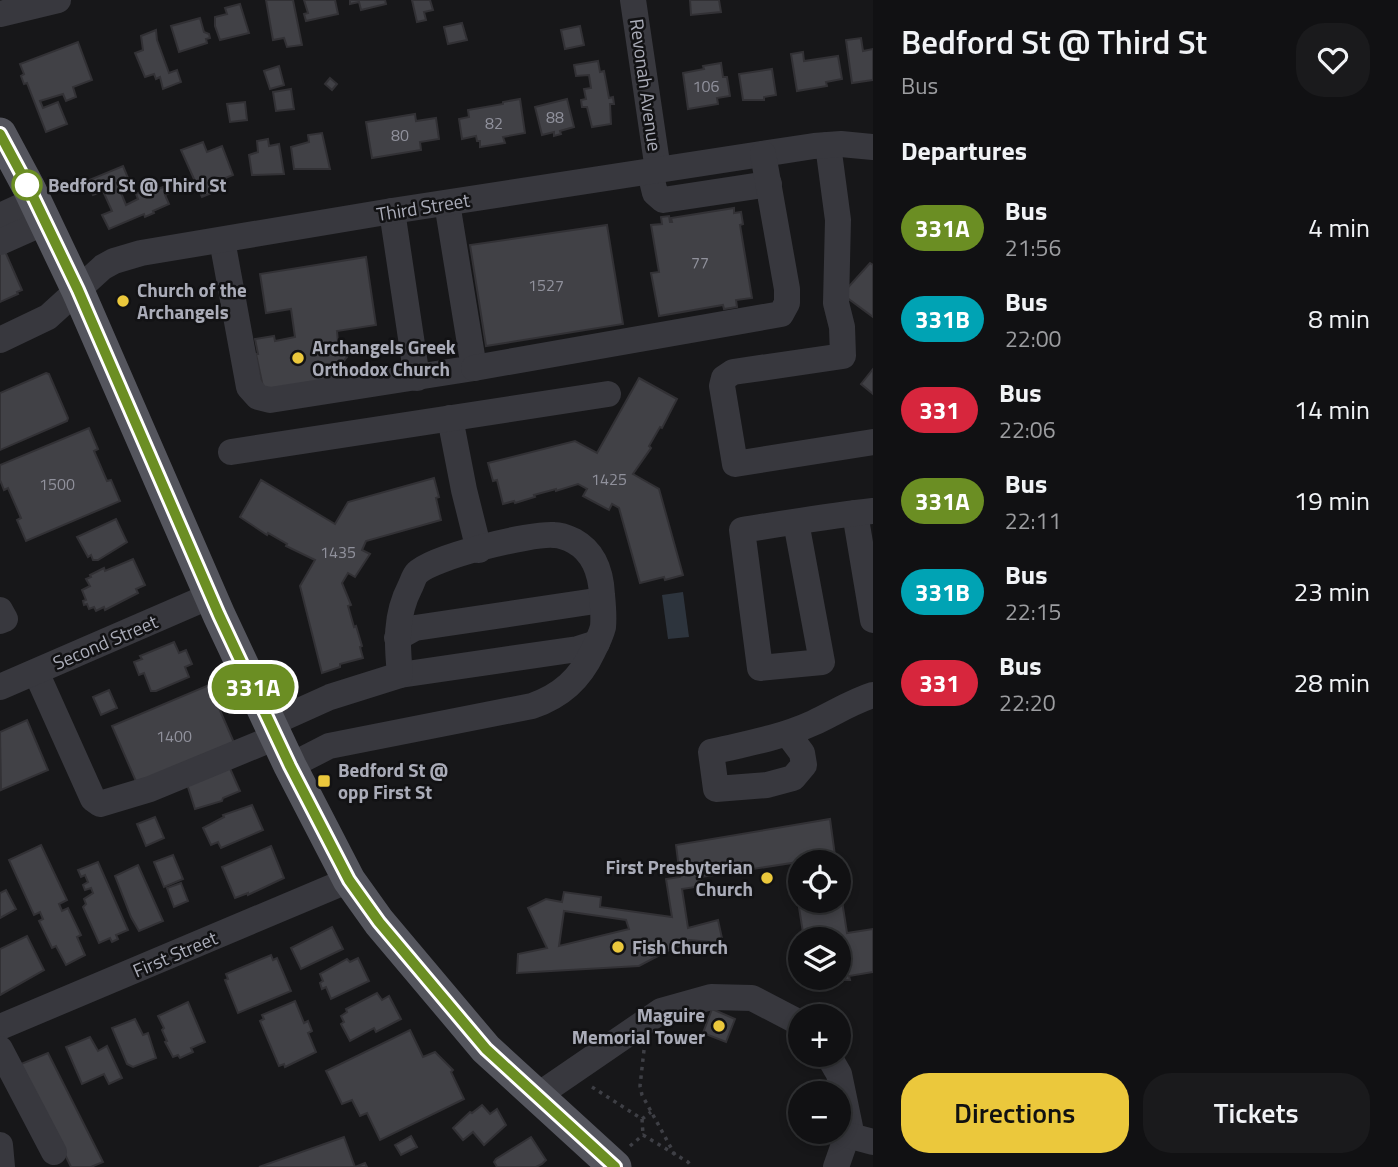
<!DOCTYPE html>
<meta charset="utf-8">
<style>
:root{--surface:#111113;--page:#1a1a1c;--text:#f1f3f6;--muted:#9c9da0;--line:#303133;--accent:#ebc83c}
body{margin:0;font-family:"Titillium Web",sans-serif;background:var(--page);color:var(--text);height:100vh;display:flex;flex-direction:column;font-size:26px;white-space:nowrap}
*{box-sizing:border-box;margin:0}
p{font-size:23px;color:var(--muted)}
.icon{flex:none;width:38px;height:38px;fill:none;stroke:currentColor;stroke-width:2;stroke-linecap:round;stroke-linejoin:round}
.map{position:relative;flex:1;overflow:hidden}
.panel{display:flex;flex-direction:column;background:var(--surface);width:525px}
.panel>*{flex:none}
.badge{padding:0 14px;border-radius:23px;font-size:24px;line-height:46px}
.controls{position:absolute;left:788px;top:850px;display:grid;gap:14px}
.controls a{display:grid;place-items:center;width:63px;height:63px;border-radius:50%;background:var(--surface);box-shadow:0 4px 10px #0003,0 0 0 2px var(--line);font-size:35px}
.map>.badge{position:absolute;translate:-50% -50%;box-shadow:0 0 0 4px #fff}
h2{padding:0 28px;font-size:26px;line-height:63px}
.round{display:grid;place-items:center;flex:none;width:74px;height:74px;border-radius:28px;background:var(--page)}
.headline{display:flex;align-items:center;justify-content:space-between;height:119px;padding:0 28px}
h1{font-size:33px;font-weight:600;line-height:52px}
.action{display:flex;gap:14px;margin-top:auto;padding:14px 28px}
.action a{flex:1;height:80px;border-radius:28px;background:var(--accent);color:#111;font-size:28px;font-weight:600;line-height:80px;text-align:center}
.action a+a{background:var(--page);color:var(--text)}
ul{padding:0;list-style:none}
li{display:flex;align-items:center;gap:21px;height:91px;padding:0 28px}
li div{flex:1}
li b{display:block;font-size:26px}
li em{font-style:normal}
li .badge{min-width:77px;font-weight:700;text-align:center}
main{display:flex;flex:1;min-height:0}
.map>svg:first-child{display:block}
.water{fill:#2d343d}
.building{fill:#414146;stroke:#323135;stroke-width:2;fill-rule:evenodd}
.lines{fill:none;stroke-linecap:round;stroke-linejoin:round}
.path{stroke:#3e3f45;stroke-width:3.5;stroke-dasharray:3.5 5;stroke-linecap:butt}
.minor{stroke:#38383e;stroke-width:26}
.major{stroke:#54555d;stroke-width:33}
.line-casing{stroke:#fff;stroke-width:16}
.line{stroke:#6b8e23;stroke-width:10}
.stop-dot{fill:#fff;stroke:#6b8e23;stroke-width:3.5}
.poi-dot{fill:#ebc83c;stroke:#121214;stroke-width:2.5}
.labels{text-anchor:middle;stroke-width:5;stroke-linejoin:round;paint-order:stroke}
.number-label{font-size:16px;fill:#90919c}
.street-label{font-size:19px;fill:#aaacb8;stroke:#121214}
.stop-label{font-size:19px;font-weight:bold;fill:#aaacb8;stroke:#121214;text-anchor:start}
.poi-label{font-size:19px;font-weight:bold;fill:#aaacb8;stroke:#121214;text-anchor:start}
</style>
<main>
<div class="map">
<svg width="873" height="1167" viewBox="0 0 873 1167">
<rect width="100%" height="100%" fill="#171719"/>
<path class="water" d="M 683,592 L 689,637 L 668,639 L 662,595 Z"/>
<g class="building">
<path d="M 266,0 L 293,0 L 302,45 L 287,47 L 284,38 L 273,40 Z"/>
<path d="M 304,0 L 335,0 L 338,14 L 306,21 L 304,14 L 308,13 Z"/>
<path d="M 350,0 L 385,0 L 386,4 L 361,10 L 359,2 L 350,4 Z"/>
<path d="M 412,0 L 430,0 L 433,10 L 424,12 L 426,20 L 417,22 Z"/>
<path d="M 690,0 L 719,0 L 721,12 L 691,15 Z"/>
<path d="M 240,4 L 249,33 L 220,40 L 215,26 L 215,17 L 227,14 L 225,8 Z"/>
<path d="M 200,18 L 204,32 L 209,34 L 210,38 L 206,39 L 207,43 L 179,52 L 171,26 Z"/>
<path d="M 462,23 L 467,40 L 448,44 L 444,27 Z"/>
<path d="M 580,26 L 584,45 L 565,49 L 561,30 Z"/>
<path d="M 156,30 L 157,40 L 169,73 L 177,70 L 181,82 L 163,89 L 160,77 L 156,79 L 154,74 L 145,77 L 135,53 L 143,50 L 141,36 Z"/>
<path d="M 861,38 L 863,51 L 873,49 L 873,80 L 852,83 L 846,40 Z"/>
<path d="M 78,42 L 92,80 L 73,87 L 76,97 L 66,101 L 63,94 L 40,101 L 43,108 L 58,102 L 67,124 L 46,132 L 27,83 L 24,84 L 21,76 L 24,74 L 20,64 Z"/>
<path d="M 803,52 L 804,61 L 838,56 L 842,79 L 826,82 L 827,86 L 797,91 L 791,54 Z"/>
<path d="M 598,61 L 600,72 L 604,71 L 609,98 L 613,97 L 614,104 L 610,104 L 611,124 L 592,127 L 587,107 L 582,107 L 581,100 L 586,99 L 584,89 L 591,88 L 589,75 L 576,76 L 574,65 Z"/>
<path d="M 721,63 L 723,77 L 727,77 L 730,96 L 717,98 L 718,104 L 688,109 L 683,73 L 704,69 L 703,66 Z"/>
<path d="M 279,66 L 284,85 L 270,89 L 264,71 Z"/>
<path d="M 772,69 L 776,95 L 764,97 L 764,100 L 743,100 L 739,74 Z"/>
<path d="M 330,78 L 337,84 L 332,90 L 325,84 Z"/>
<path d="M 291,89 L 294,109 L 276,111 L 273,92 Z"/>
<path d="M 520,99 L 525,133 L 503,137 L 505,143 L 480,147 L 480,141 L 477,141 L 476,136 L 462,139 L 459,119 L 469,117 L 468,110 L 503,104 L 503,102 Z"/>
<path d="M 567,99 L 574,127 L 560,131 L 561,134 L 554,136 L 554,132 L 542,135 L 535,107 Z"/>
<path d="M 245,102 L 247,120 L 230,122 L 227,104 Z"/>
<path d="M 415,114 L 416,121 L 436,118 L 439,139 L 420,142 L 421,150 L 372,158 L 366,122 Z"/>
<path d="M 322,133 L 330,169 L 294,169 L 291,147 L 309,142 L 308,135 Z"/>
<path d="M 268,139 L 269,146 L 279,144 L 284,174 L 252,175 L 249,155 L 258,152 L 257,141 Z"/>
<path d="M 203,142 L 207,152 L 222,146 L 233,175 L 218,181 L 221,189 L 202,197 L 181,150 Z"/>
<path d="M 123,166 L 128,178 L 117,183 L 126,205 L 138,199 L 136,194 L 144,190 L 146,193 L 169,185 L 172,192 L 165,195 L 169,204 L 153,211 L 154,213 L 145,217 L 144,214 L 109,229 L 102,215 L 112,211 L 103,191 L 93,195 L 87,181 Z"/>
<path d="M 179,181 L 182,187 L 173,191 L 170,184 Z"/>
<path d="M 734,208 L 734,213 L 741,212 L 743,224 L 740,225 L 752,298 L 736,300 L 737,307 L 724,309 L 723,305 L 659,316 L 651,273 L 659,272 L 651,225 L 662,224 L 661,217 L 669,216 L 670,222 L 672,222 L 671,218 Z"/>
<path d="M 607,225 L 623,324 L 486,346 L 470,245 Z"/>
<path d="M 4,249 L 22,290 L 17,292 L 18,294 L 0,302 L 0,251 Z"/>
<path d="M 366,257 L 376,325 L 337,331 L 338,342 L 345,348 L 347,357 L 342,363 L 344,376 L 269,391 L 263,387 L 256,354 L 258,354 L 255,339 L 274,336 L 275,341 L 295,337 L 291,309 L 266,313 L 260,274 Z"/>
<path d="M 870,263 L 873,265 L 873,317 L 842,294 Z"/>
<path d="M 873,369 L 873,394 L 861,384 Z"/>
<path d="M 46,373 L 49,374 L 68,418 L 67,421 L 0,450 L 0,393 Z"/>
<path d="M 639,378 L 677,399 L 662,428 L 660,427 L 649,446 L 651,448 L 633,474 L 659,489 L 683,575 L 665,580 L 664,577 L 640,583 L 619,508 L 612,504 L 609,510 L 583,496 L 587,489 L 578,484 L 556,491 L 556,489 L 534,495 L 535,497 L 515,503 L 514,501 L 503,504 L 497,480 L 493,481 L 488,463 L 575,441 L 597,453 Z"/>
<path d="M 89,428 L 98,449 L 94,451 L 107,481 L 111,480 L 120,501 L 26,541 L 17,520 L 21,518 L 8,488 L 4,490 L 0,480 L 0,465 Z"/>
<path d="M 434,478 L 439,497 L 436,498 L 441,520 L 366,541 L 362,550 L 370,554 L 355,577 L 348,573 L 342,583 L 351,605 L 348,606 L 354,627 L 356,626 L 362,646 L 360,647 L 363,658 L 340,664 L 340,667 L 322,673 L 300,586 L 315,560 L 286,546 L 287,544 L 268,533 L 267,535 L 240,517 L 261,480 L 335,524 L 348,502 Z"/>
<path d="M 116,519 L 127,542 L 98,560 L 93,560 L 91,555 L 88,557 L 77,537 Z"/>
<path d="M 133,559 L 145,585 L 136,589 L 138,593 L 105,610 L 104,607 L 96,611 L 94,607 L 89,609 L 87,604 L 84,605 L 83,601 L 86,600 L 82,590 L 90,586 L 86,579 L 91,577 L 90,575 L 104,568 L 105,571 Z"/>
<path d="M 174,642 L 179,653 L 186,650 L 192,664 L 185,667 L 189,677 L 156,691 L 151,691 L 144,673 L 139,675 L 134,662 L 142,659 L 140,656 Z"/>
<path d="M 209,685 L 235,745 L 138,786 L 112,726 Z"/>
<path d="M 109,690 L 117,708 L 101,715 L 93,697 Z"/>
<path d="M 27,720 L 48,770 L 1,790 L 0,732 Z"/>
<path d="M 228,764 L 240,791 L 223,798 L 222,801 L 195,809 L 187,784 Z"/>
<path d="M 252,805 L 263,830 L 221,848 L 218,842 L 211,845 L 203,828 L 224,817 L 223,815 Z"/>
<path d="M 155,817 L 164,838 L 146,846 L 137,824 Z"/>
<path d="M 830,819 L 836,863 L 800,863 L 800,901 L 838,901 L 838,875 L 847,933 L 873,929 L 873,972 L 849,976 L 850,980 L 807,979 L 838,978 L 838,940 L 801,940 L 804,939 L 792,863 L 701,877 L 702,886 L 682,889 L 688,928 L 718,920 L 723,943 L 689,940 L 687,945 L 675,947 L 639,966 L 517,973 L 518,954 L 547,948 L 528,908 L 546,899 L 562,902 L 564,892 L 601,897 L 600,907 L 672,917 L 666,879 L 680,877 L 676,845 ZM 564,911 L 626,920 L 629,929 L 559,946 Z"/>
<path d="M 41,845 L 67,900 L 59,904 L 62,911 L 68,908 L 81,935 L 77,937 L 85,955 L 66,965 L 56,946 L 52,948 L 39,921 L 43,919 L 40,912 L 34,915 L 9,860 Z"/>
<path d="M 271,846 L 284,878 L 248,895 L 248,893 L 235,898 L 222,867 Z"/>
<path d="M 173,855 L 183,879 L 164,887 L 154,862 Z"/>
<path d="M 98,862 L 128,930 L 116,935 L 118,939 L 112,942 L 110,938 L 99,943 L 83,907 L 86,904 L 84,899 L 93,893 L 91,888 L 85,890 L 83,885 L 88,882 L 85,875 L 81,877 L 78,870 Z"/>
<path d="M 138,865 L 163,921 L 139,931 L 131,917 L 115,876 Z"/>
<path d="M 181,883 L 188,901 L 174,907 L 167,888 Z"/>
<path d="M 6,890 L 16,909 L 0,918 L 0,893 Z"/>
<path d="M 332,927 L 343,949 L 301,969 L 291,948 Z"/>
<path d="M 27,936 L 44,970 L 0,995 L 0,949 Z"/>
<path d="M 271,955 L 273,960 L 277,958 L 291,991 L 238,1013 L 225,980 L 228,979 L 226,974 Z"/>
<path d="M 358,958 L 369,981 L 331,999 L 326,987 L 322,989 L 320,983 L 323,981 L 320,974 L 347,959 L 350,962 Z"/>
<path d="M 377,993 L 382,1000 L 389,996 L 401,1019 L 376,1032 L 374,1028 L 350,1041 L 341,1024 L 344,1022 L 341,1016 L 347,1012 L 346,1009 Z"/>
<path d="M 295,1001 L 304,1023 L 308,1021 L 312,1031 L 308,1033 L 316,1052 L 285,1067 L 284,1064 L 279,1066 L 260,1021 L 264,1019 L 262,1015 Z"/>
<path d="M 188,1002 L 205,1042 L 191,1048 L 193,1052 L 180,1058 L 178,1055 L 173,1057 L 165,1042 L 167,1041 L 162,1030 L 164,1028 L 158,1016 Z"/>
<path d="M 712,1009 L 735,1019 L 726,1042 L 703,1033 Z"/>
<path d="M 135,1019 L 143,1035 L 148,1033 L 156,1058 L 133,1067 L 127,1064 L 112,1028 Z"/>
<path d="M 410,1030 L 423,1057 L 435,1052 L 453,1070 L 451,1072 L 464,1099 L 380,1140 L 367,1113 L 360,1116 L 352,1100 L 342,1104 L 326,1071 Z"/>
<path d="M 90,1037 L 98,1051 L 107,1046 L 122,1078 L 109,1084 L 104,1074 L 82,1084 L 66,1047 Z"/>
<path d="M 48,1053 L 103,1162 L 91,1167 L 71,1167 L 21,1064 Z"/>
<path d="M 482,1105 L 490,1114 L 497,1109 L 506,1125 L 484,1145 L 473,1132 L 463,1140 L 453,1128 L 470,1112 L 472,1113 Z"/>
<path d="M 411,1136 L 417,1147 L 401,1155 L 395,1145 Z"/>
<path d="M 344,1137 L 355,1167 L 365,1163 L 367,1167 L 259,1167 Z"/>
<path d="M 531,1137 L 546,1160 L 542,1164 L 536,1167 L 497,1167 L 494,1162 L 496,1159 Z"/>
</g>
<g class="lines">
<g class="path">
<path d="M 644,1050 L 640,1086 L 642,1095 L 675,1155"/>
<path d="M 592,1087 L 642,1119 L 651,1112"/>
<path d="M 642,1119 L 643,1135"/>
<path d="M 630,1146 L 643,1135 L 688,1162 L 692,1167"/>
</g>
<g class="minor">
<path d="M 633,0 L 658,170"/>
<path d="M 0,14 L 58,0"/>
<path d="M 828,145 L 838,220 L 836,303 L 842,327 L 843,356 L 733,372 L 724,378 L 722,386 L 735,464 L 873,442"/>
<path d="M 650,172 L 655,193 L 663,200 L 769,184"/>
<path d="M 392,211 L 417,378"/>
<path d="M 0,216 L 35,200"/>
<path d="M 222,240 L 249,387 L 258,397 L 270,400 L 474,368 L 447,203"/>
<path d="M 0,242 L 45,222"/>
<path d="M 0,340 L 48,317 L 103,267 L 114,261 L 141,253 L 392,211 L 814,146 L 841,144 L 873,147"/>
<path d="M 474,368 L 781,314 L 787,303 L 787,289 L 763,154"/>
<path d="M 450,418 L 464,490 L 479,550"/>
<path d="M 231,452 L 608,394"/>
<path d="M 855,513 L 873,620"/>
<path d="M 796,522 L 822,662 L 760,668 L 742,530 C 786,523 829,516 873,511"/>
<path d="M 0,610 L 5,619 L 0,621"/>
<path d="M 397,638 L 415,628 L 602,600"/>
<path d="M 36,672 L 93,799 L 100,804 L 150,789 L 276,737"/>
<path d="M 400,675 L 578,649 L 597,643"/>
<path d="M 0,687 L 210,596"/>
<path d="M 270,724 L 330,697 L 400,675 C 397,644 395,616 410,587 C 412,583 414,576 417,573 C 432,557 531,533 554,535 C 560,535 568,538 574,541 C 594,552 601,573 602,595 C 603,605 604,616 603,627 C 601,635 597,643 593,651 C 580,679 561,696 532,706 L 329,746 L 290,766"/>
<path d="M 787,733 L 802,753 L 804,765 L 793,778 L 767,785 L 716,789 L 711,752 C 745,744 780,738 813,723 C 833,714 851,702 873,695"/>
<path d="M 0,1027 L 349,880"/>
<path d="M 0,1049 L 54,1152"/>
<path d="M 828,1055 L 839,1074 L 850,1127 L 836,1167"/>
<path d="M 537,1096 L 661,1011 L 711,997 L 752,998 L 800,1023"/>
<path d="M 847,1135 L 873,1142"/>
<path d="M 0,1145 L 2,1167"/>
</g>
<path class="major" d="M 0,134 L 29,188 L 78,291 L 219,615 L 290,766 L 349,880 L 379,922 L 486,1049 L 615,1167"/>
</g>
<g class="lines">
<defs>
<path id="line" d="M 0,134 L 29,188 L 78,290 L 219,615 L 290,766 L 349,880 L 379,922 L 486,1049 L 615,1167"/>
</defs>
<use href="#line" class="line-casing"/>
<use href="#line" class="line"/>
</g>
<circle class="stop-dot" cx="27" cy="185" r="14"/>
<g class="poi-dot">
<circle cx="123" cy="301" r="7"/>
<circle cx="298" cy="358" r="7"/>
<rect x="317" y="774" width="14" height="14" rx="3.5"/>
<circle cx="767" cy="878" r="7"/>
<circle cx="618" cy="947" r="7"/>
<circle cx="719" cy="1026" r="7"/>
</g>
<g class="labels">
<g class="number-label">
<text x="706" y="92">106</text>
<text x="555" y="123">88</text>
<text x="494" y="129">82</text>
<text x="400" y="141">80</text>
<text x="700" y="268">77</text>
<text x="546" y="291">1527</text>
<text x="609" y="485">1425</text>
<text x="57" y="490">1500</text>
<text x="338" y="558">1435</text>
<text x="174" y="742">1400</text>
</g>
<g class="street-label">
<text transform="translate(646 85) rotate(82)" y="7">Revonah Avenue</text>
<text transform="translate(423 207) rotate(-9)" y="7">Third Street</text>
<text transform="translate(105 642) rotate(-23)" y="7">Second Street</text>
<text transform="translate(175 954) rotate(-23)" y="7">First Street</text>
</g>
<g class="stop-label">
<text x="48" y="192">Bedford St @ Third St</text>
</g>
<g class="poi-label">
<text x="137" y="297">Church of the<tspan x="137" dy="22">Archangels</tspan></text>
<text x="312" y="354">Archangels Greek<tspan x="312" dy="22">Orthodox Church</tspan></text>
<text x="338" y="777">Bedford St @<tspan x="338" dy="22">opp First St</tspan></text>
<text x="753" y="874" text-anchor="end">First Presbyterian<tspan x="753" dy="22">Church</tspan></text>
<text x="632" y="954">Fish Church</text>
<text x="705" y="1022" text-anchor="end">Maguire<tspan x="705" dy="22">Memorial Tower</tspan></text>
</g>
</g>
</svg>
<div class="controls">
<a><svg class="icon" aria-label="locate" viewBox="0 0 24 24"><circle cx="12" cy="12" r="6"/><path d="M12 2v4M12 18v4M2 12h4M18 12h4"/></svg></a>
<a><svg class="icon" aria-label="layers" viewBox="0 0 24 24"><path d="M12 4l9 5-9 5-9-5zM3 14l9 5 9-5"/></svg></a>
<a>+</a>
<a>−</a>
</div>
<b class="badge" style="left:253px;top:687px;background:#6b8e23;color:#fff">331A</b>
</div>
<section class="panel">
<div class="headline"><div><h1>Bedford St @ Third St</h1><p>Bus</p></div><a class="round"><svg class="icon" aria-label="heart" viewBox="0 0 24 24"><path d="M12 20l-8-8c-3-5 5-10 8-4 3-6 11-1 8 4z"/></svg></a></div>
<h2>Departures</h2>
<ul>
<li><span class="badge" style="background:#6b8e23;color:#fff">331A</span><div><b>Bus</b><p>21:56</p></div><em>4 min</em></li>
<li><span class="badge" style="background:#00a3b4;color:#fff">331B</span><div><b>Bus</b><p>22:00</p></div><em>8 min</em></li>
<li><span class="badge" style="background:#d7263d;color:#fff">331</span><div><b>Bus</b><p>22:06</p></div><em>14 min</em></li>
<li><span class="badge" style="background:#6b8e23;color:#fff">331A</span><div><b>Bus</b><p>22:11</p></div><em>19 min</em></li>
<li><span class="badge" style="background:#00a3b4;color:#fff">331B</span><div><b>Bus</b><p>22:15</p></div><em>23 min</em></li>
<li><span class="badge" style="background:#d7263d;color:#fff">331</span><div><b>Bus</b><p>22:20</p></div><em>28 min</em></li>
</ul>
<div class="action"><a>Directions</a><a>Tickets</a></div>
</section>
</main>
